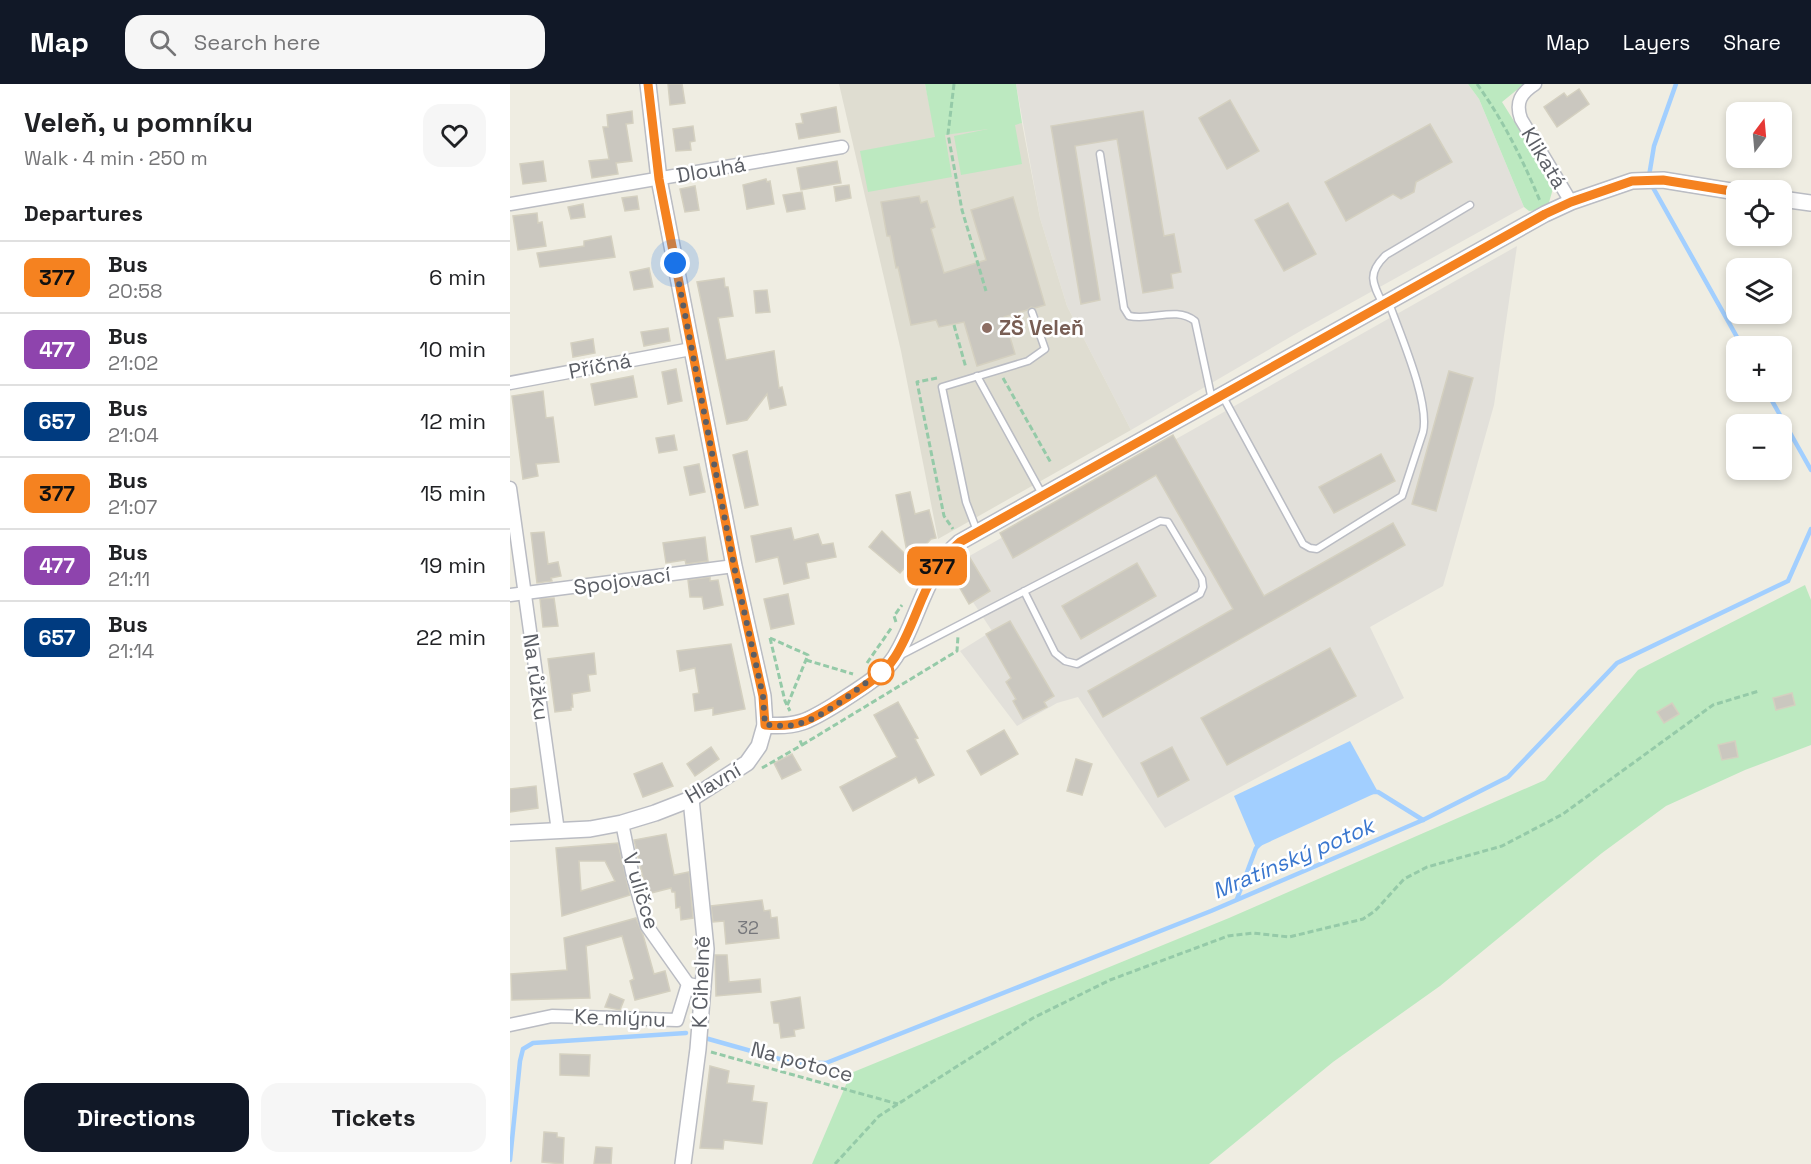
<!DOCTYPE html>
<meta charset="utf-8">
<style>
:root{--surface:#fff;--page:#f6f6f6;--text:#202124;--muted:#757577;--line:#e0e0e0;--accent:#111827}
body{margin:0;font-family:"Space Grotesk",sans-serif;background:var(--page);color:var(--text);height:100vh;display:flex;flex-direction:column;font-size:22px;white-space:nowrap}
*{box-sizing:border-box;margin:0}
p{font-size:20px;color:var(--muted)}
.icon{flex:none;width:33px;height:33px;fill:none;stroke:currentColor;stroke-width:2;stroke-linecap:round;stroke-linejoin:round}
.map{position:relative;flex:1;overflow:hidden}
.details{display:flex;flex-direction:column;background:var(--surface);width:510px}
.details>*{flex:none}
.badge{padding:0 12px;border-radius:9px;font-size:21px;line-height:39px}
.needle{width:39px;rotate:16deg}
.controls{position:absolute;left:1216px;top:18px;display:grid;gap:12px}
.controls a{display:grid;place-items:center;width:66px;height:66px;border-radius:12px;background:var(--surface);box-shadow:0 3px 9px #0003;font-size:30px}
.you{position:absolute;width:30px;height:30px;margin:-15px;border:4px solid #fff;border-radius:50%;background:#1a73e8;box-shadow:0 0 0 9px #1a73e833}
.map>.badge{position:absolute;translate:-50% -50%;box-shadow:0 0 0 3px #fff}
h2{padding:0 24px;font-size:22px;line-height:54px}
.round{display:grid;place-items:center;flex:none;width:63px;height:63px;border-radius:18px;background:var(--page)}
.head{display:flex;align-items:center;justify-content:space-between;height:102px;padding:0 24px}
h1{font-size:28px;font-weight:600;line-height:45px}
.button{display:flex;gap:12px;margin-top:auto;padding:12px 24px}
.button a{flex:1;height:69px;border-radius:18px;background:var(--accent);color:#fff;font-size:24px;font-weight:600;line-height:69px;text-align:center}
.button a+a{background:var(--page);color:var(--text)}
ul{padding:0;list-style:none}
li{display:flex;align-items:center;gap:18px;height:72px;padding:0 24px;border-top:2px solid var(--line)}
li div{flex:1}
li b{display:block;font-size:22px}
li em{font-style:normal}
li .badge{min-width:66px;font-weight:700;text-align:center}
header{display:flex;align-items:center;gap:36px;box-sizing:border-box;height:84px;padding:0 30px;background:var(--accent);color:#fff}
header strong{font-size:28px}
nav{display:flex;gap:33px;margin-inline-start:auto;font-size:21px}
.search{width:420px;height:54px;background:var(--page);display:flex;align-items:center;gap:15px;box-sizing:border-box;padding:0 21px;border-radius:18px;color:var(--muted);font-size:22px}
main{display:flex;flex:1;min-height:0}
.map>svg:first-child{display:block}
.industrial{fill:#e2e0da}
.education{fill:#dfddd1}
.green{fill:#bce9c0}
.water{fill:#a2cfff}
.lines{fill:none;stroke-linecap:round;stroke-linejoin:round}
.stream{stroke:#a2cfff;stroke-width:4.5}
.building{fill:#cac7bf;stroke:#d4d0c0;stroke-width:1.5;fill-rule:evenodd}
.service-casing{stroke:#babcc3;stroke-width:9}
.minor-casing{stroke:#babcc3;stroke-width:15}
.tertiary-casing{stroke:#babcc3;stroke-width:18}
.path{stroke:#95caa8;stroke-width:3;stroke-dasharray:6 3;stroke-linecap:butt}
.service{stroke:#fff;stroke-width:6}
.minor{stroke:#fff;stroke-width:12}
.tertiary{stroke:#fff;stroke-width:15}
.line-casing{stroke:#fff;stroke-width:14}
.line{stroke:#f58220;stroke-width:9}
.walk{stroke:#5b5e65;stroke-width:6;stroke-dasharray:0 10.8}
.education-dot{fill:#8d6e63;stroke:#fff;stroke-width:2}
.stop-dot{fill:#fff;stroke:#f58220;stroke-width:3}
.labels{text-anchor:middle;stroke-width:5;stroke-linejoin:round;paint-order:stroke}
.number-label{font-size:18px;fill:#77787c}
.street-label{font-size:21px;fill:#5b5e65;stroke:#fff}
.education-label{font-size:21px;font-weight:bold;fill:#785e54;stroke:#fff;text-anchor:start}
.water-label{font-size:22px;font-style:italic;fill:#3976ce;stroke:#fff}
</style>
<header>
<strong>Map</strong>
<div class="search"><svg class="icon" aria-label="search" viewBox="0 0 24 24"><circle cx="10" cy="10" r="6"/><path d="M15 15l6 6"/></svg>Search here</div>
<nav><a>Map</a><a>Layers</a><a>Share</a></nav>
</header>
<main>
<section class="details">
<div class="head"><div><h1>Veleň, u pomníku</h1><p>Walk · 4 min · 250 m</p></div><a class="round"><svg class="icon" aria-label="heart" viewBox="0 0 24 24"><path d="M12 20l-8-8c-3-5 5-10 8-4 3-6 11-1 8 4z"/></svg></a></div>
<h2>Departures</h2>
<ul>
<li><span class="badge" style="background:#f58220;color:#111">377</span><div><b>Bus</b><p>20:58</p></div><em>6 min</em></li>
<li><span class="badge" style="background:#8e44ad;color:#fff">477</span><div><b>Bus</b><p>21:02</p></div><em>10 min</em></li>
<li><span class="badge" style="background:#003b80;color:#fff">657</span><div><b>Bus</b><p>21:04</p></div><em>12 min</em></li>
<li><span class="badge" style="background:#f58220;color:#111">377</span><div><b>Bus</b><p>21:07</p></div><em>15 min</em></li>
<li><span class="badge" style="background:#8e44ad;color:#fff">477</span><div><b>Bus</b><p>21:11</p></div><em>19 min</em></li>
<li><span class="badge" style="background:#003b80;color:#fff">657</span><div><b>Bus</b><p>21:14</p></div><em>22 min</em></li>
</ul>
<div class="button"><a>Directions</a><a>Tickets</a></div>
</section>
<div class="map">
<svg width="1301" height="1080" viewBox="0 0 1301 1080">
<rect width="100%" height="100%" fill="#efede2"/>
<g class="industrial">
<path d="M 506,0 L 958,0 L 969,15 L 1014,123 L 794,245 L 621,346 L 557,222 L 530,134 Z"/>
<path d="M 1007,162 L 984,321 L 933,502 L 860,543 L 894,614 L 655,744 L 568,613 L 547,619 L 507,642 L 450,567 L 482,547 L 440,483 Z"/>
</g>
<path class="education" d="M 329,0 L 415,0 L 426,52 L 512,39 L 530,134 L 557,222 L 621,346 L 428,455 L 391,267 Z"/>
<g class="green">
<path d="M 415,0 L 506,0 L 512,39 L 505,41 L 512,80 L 451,91 L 444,52 L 478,45 L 435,51 L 442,93 L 358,108 L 350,67 L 425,53 Z"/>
<path d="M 958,0 L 1014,0 L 992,18 L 1044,101 L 1038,122 L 1030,126 L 1019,127 L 1014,123 L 969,15 Z"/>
<path d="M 1295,501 L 1301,516 L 1301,661 L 1235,686 L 1156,722 L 1092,769 L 930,902 L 823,978 L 699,1080 L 302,1080 L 341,989 L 719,834 L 1035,696 L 1128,586 Z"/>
</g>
<path class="water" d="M 840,657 L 868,708 L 746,764 L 724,712 Z"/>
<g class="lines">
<g class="stream">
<path d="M 1139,92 L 1144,62 L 1166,0"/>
<path d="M 1141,100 L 1232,262"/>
<path d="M 1257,308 L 1301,386"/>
<path d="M 862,708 L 868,708 L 913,736"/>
<path d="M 727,815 L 746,764 L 750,760"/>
<path d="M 195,954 L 284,979 L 316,979 L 701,827 L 913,736 L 998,693 L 1107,579 L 1278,497 L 1301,445"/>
<path d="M 0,1076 L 10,977 L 13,965 L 23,959 L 176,949"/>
</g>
</g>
<g class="building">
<path d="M 158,0 L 172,0 L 175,19 L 160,21 Z"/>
<path d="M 1069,5 L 1079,20 L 1047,43 L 1034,23 L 1054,9 L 1057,13 Z"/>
<path d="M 720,16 L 749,67 L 717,85 L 689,34 Z"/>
<path d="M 326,23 L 330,48 L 289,55 L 286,40 L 293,39 L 291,30 Z"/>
<path d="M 122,27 L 123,39 L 116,40 L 122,77 L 106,79 L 108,90 L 82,94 L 79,77 L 99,75 L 93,43 L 98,43 L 97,31 Z"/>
<path d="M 633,27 L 654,152 L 664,150 L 671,188 L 661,190 L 663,204 L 633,209 L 607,55 L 565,62 L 590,216 L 571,220 L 541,42 Z"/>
<path d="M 920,40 L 942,78 L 906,98 L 904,108 L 891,115 L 883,110 L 836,137 L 815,98 Z"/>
<path d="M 183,42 L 185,57 L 180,58 L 181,66 L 166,67 L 163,45 Z"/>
<path d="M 33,77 L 36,97 L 13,100 L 10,80 Z"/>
<path d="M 327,77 L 331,99 L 291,106 L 287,84 Z"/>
<path d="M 256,95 L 257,98 L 260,97 L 264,120 L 237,125 L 233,101 Z"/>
<path d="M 339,101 L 341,114 L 326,117 L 324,103 Z"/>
<path d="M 185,102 L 189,126 L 175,128 L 170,105 Z"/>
<path d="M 292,108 L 295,125 L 277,128 L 273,111 Z"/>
<path d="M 127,112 L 129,125 L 115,127 L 112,114 Z"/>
<path d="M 409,112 L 411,119 L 417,117 L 425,143 L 421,145 L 434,189 L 476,176 L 461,126 L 503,113 L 535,221 L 525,224 L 521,223 L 517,226 L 494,233 L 505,270 L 467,282 L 454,238 L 429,243 L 426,236 L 401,241 L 388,183 L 386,184 L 380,152 L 377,152 L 371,118 Z"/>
<path d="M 778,119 L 806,170 L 774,187 L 745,136 Z"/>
<path d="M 73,120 L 75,133 L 61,135 L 58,123 Z"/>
<path d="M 27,129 L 28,139 L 32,138 L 36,162 L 8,166 L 3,132 Z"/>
<path d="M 101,152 L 105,173 L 30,183 L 27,169 L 74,162 L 74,157 Z"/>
<path d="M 139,184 L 143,203 L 124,206 L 120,188 Z"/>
<path d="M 214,194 L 215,203 L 218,203 L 223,232 L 208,234 L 216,276 L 264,267 L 269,304 L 272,303 L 276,321 L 260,325 L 257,310 L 237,336 L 217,340 L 187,198 Z"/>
<path d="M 257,206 L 260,228 L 246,229 L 244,207 Z"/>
<path d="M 158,244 L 160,257 L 134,262 L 131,248 Z"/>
<path d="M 83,255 L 85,269 L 63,273 L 61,259 Z"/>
<path d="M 166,285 L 172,317 L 158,320 L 152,288 Z"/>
<path d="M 939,287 L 963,294 L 926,427 L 902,420 Z"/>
<path d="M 123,292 L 127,313 L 85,321 L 81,300 Z"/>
<path d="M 33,307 L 36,334 L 43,333 L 49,378 L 26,380 L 28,392 L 13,395 L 2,312 Z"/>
<path d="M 164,351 L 167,366 L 149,369 L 146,354 Z"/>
<path d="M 663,351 L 754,512 L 883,439 L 895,461 L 593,633 L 578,607 L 723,525 L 646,391 L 503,474 L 490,449 Z"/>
<path d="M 237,367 L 248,421 L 235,424 L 223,371 Z"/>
<path d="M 871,370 L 885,397 L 824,429 L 809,403 Z"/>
<path d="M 189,380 L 195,408 L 180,411 L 174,383 Z"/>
<path d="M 400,408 L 405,430 L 419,426 L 426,454 L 421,455 L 390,489 L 359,463 L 372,447 L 398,473 L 386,411 Z"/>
<path d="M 281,444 L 284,456 L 308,450 L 312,461 L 323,459 L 326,473 L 296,479 L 299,494 L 274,500 L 268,473 L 246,478 L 241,452 Z"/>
<path d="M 34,448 L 38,480 L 48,478 L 51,492 L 41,494 L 42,497 L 27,499 L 21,449 Z"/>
<path d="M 195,453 L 198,477 L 176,480 L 175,476 L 156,479 L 153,459 Z"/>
<path d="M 457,469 L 480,507 L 459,520 L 439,485 L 446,476 Z"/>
<path d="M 627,479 L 646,512 L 571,555 L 552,522 Z"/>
<path d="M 200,493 L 200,497 L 208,496 L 213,521 L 194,525 L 192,513 L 180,513 L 178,496 Z"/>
<path d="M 278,510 L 284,540 L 261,545 L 254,515 Z"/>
<path d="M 44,514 L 48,542 L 33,543 L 30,515 Z"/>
<path d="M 500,537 L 544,612 L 534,618 L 537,623 L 513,635 L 503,617 L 506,615 L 496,598 L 501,594 L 476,550 Z"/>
<path d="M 221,560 L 235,625 L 203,631 L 203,624 L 185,627 L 183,610 L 189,609 L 185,584 L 170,587 L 167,567 Z"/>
<path d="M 820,564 L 846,612 L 717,681 L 691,634 Z"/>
<path d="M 84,569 L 86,590 L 78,591 L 80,607 L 62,610 L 63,623 L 61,623 L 61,626 L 45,628 L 38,575 Z"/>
<path d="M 1282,609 L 1285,621 L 1266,626 L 1263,614 Z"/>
<path d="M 388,618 L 408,654 L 405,655 L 424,691 L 409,699 L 406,693 L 343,727 L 330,703 L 387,673 L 364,631 Z"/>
<path d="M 1162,619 L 1169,630 L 1154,639 L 1147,628 Z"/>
<path d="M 494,646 L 508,670 L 471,691 L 457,667 Z"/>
<path d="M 1225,657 L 1228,673 L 1212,676 L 1208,661 Z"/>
<path d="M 201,663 L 209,675 L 185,692 L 177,680 Z"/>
<path d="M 662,663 L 679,696 L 648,713 L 631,679 Z"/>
<path d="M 282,670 L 291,686 L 272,695 L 264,679 Z"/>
<path d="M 566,675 L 582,680 L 572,711 L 557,707 Z"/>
<path d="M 152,679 L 163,702 L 133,713 L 124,690 Z"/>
<path d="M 26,702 L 28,724 L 0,728 L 0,705 Z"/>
<path d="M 156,750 L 164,791 L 179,788 L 183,834 L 171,836 L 170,823 L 166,824 L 165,808 L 162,808 L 161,804 L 137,810 L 124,756 Z"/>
<path d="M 108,759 L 120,811 L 52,832 L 46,764 ZM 69,777 L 95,777 L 105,797 L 71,807 Z"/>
<path d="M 252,816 L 254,827 L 260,826 L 261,834 L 267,833 L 269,854 L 216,860 L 214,837 L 203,838 L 201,822 Z"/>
<path d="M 126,834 L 133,851 L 144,890 L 155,887 L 160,907 L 125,916 L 120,897 L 124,895 L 112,852 L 76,862 L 80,914 L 2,916 L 1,890 L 57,886 L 54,854 Z"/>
<path d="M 205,871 L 217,871 L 219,898 L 250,895 L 251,908 L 206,912 Z"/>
<path d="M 100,910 L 114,916 L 110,926 L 95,923 Z"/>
<path d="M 290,913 L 294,944 L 284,946 L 285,952 L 271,954 L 269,939 L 264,939 L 261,918 Z"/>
<path d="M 50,970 L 80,971 L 79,992 L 50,991 Z"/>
<path d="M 200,982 L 219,987 L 217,999 L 244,1002 L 242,1017 L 257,1019 L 252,1060 L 214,1056 L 213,1065 L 190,1064 Z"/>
<path d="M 34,1048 L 47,1049 L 47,1053 L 54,1054 L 53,1080 L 32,1078 Z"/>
<path d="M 86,1063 L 102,1064 L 101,1080 L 84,1080 Z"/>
</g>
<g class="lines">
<defs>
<g id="service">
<path d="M 590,70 L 614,224 L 619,232 C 642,237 666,222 685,237 L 702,316"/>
<path d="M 873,220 C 862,199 857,189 876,171 L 960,121"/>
<path d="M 467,292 L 532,410"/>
<path d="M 712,311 L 793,460 L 800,464 L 807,465 L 892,412 L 913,348 C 920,318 890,250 879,219"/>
<path d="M 467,447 L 456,418 L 432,303 L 518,277 L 535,265 L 522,228"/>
<path d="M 391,571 L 650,437 L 658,438 L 692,495 L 693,503 L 690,510 L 567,580 L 555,577 L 545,569 L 514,507"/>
</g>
<g id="minor">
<path d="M 1025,0 C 1011,9 1005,18 1011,35 L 1061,118"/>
<path d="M 0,120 L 332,63"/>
<path d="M 0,299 L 181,265"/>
<path d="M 0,404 L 48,747"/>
<path d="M 0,511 L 224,482"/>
<path d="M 112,739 L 122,788 L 137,842 L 178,900"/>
<path d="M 0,941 L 42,932 L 167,936 L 178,900 L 194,903"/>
</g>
<g id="tertiary">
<path d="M 1272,115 L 1301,119"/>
<path d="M 255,641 C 289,644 300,636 328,619 C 346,607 373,592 385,573 C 409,535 414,488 450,458 L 1035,130 L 1061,118 L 1122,97 L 1153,96 L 1227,108"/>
<path d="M 0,749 L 80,745 L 112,739 L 145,729 L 181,715 L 237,679 L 249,662 L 255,641 L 253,612 L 224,482 L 149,95 L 138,0"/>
<path d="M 173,1080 L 188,965 L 196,865 L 181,715"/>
</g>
</defs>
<use href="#service" class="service-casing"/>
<use href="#minor" class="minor-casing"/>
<use href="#tertiary" class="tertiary-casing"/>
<g class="path">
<path d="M 444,0 L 438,50 L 452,126 L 476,207"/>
<path d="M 967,0 C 993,36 1013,76 1030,117"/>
<path d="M 444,241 L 456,284"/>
<path d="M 427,294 L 407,298 L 434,432 L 443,445"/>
<path d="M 493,294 L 541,379"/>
<path d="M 386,538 L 384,532 L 392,521"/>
<path d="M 260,554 L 275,617 L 280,627"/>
<path d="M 260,554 L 298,571 L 277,622"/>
<path d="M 296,576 L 343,590"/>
<path d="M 357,579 L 382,543"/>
<path d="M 292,661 L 447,567 L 448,552"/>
<path d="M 252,684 L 292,661 L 289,654"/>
<path d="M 201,968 L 388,1020"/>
<path d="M 325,1080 L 369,1032 L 523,934 L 600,896 L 718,852 L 743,849 L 779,853 L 853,835 L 865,827 L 894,795 L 917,783 L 992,762 L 1053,730 L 1203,621 L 1249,607"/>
</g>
<use href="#service" class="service"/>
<use href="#minor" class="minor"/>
<use href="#tertiary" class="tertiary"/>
</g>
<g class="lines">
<defs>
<path id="line" d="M 138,0 L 149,95 L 224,482 L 253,612 L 255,641 C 289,644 300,636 328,619 C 347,607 373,592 385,573 C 409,535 414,488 450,458 L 1035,130 L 1061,118 L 1122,97 L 1153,96 L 1227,108"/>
</defs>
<use href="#line" class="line-casing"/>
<use href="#line" class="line"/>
<path class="walk" d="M 165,179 L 224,482 L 253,612 L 255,641 C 265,641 274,643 283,641 C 313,636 346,605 371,588"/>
</g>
<circle class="education-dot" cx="477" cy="244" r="6"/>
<circle class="stop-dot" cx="371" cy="588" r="12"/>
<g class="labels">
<g class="number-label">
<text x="238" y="850">32</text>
</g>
<g class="street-label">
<text transform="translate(1034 74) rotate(59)" y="7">Klikatá</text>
<text transform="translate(201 86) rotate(-10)" y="7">Dlouhá</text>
<text transform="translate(90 282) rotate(-11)" y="7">Příčná</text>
<text transform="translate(112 497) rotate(-8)" y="7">Spojovací</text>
<text transform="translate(26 593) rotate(82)" y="7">Na růžku</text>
<text transform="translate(203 699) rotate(-30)" y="7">Hlavní</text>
<text transform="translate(131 807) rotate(73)" y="7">V uličce</text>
<text transform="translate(191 898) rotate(-88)" y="7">K Cihelně</text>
<text transform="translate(110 934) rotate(2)" y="7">Ke mlýnu</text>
<text transform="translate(292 978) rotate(15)" y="7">Na potoce</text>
</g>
<g class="education-label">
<text x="489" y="251">ZŠ Veleň</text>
</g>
<g class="water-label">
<text transform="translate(783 774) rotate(-23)" y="8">Mratínský potok</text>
</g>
</g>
</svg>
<div class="controls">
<a><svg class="needle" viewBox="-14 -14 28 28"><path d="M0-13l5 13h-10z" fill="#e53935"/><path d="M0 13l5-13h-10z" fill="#757577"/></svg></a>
<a><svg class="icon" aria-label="locate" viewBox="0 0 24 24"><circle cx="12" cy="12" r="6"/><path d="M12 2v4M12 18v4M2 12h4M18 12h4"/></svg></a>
<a><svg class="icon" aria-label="layers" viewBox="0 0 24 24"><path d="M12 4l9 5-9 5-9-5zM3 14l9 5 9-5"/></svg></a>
<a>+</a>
<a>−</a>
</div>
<div class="you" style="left:165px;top:179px"></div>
<b class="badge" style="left:427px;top:482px;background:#f58220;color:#111">377</b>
</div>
</main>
